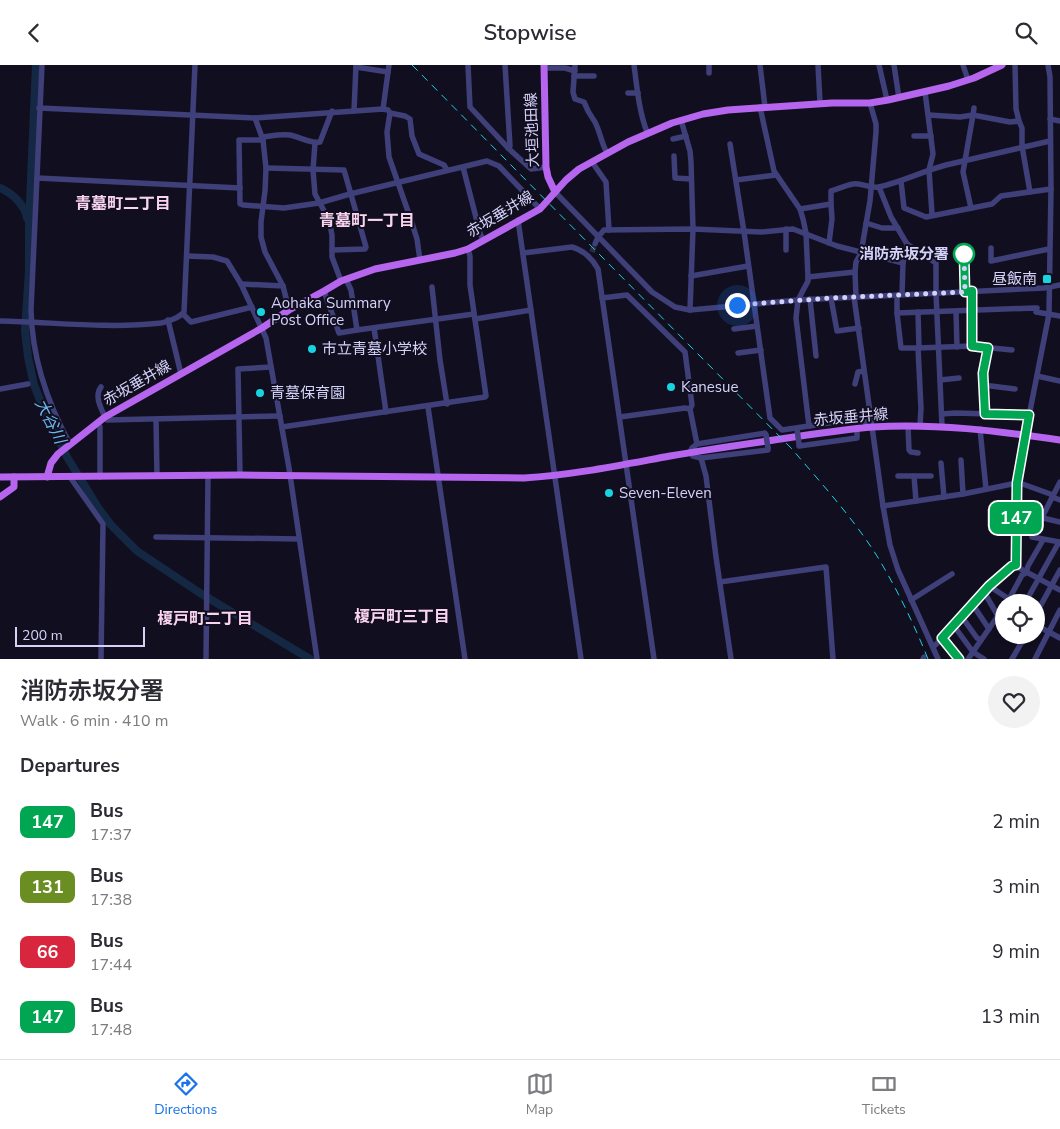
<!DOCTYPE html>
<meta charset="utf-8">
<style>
:root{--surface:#fff;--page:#f2f2f3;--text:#2b2b33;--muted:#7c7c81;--line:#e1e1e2;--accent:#1a73e8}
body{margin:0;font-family:"Nunito Sans","Noto Sans JP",sans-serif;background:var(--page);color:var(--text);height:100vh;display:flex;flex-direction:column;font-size:19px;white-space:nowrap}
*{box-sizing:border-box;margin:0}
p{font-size:16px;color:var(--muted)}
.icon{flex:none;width:28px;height:28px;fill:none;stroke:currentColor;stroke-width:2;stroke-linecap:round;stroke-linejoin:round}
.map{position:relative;height:594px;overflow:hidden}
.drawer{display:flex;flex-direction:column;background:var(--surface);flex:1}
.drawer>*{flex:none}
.badge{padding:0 10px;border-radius:8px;font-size:18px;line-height:32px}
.fabs{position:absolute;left:995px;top:529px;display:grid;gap:10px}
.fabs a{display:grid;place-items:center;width:50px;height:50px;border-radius:50%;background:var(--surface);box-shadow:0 1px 4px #0004;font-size:25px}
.scale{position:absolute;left:15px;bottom:12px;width:130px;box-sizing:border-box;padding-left:5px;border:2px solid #d5d2fa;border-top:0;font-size:14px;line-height:18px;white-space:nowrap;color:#d5d2fa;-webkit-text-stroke:4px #110f1f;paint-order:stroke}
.you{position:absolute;width:25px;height:25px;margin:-12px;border:4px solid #fff;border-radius:50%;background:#1a73e8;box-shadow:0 0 0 8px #1a73e833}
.map>.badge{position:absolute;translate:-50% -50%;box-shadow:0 0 0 2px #fff}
h2{padding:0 20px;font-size:19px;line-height:45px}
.round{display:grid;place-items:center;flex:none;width:52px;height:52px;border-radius:26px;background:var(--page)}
.overview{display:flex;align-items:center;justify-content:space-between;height:85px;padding:0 20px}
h1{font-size:24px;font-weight:600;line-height:38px}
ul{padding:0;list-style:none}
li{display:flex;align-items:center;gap:15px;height:65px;padding:0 20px}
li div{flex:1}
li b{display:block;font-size:19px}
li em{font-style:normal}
li .badge{min-width:55px;font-weight:700;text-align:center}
header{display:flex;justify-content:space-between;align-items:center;height:65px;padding:0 20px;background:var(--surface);font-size:22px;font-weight:600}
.dock{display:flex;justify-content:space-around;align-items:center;height:70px;border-top:1px solid var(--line);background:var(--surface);font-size:14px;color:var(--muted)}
.dock a{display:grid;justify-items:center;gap:2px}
.dock .current{color:var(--accent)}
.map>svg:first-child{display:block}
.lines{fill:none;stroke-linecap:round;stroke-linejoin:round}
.river{stroke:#142844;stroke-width:8}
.minor-tunnel{stroke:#2e2c40;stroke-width:5.5;stroke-dasharray:5.5 3;stroke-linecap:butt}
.minor{stroke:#3f3f79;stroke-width:5.5}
.major{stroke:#b665ee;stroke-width:7}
.rail{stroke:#18d3e0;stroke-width:1;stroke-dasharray:8 6;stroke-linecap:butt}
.minor-bridge{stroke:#3f3f79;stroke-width:5.5}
.line-casing{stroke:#fff;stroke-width:11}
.line{stroke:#00a651;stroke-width:8}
.walk{stroke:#d5d2fa;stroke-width:5;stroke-dasharray:0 9}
.stop-dot{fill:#fff;stroke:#00a651;stroke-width:2.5}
.poi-dot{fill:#18d3e0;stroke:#110f1f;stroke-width:2}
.labels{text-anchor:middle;stroke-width:4;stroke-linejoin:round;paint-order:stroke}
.street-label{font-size:15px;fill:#d5d2fa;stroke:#110f1f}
.stop-label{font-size:15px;font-weight:bold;fill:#d5d2fa;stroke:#110f1f;text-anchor:end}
.poi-label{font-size:15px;fill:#d5d2fa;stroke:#110f1f;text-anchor:start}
.neighbourhood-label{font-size:16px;font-weight:bold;fill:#fad4ee;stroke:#110f1f}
.water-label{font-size:16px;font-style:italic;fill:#6bb6ef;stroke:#110f1f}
</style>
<header><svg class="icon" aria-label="back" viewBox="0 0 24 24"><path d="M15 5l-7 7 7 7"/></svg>Stopwise<svg class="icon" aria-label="search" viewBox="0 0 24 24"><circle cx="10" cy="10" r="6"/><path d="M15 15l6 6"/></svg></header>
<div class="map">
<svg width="1060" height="594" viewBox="0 0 1060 594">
<rect width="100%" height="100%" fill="#110f1f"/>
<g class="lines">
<g class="river">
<path d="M 36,0 L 29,160 L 29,206 L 25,265 L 28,292 L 34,320 L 44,345 L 67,392 L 99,444 L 111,460 L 137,486 L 200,528 L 310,594"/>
<path d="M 0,123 C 12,128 25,140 27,153"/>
</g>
<path class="minor-tunnel" d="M 592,187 L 595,179"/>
<g class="minor">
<path d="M 42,0 L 31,245 C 32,294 47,337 70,379"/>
<path d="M 468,0 L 470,42 L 508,83 L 531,104 L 546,102"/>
<path d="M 505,0 L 510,81 L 508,83"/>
<path d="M 575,0 L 573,27 L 575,34 L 584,37 C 587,45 588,47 593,54 C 599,61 601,78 607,88"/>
<path d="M 634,0 C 637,23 639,46 647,67"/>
<path d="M 709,0 L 709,8"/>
<path d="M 760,0 L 765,42"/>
<path d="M 818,0 L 820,38"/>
<path d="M 879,0 L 887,35"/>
<path d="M 894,0 L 899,33"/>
<path d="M 963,0 L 968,15"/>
<path d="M 1015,0 L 1016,44 L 1019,56"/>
<path d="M 1048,0 L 1050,12 L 1051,124 L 1049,249 L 1019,402 L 1017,418 L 1015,493 L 1017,502 L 1060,525"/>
<path d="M 356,2 L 388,7"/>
<path d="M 544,3 L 565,3 L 575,6"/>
<path d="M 574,11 L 594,11"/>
<path d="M 925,27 L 933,89 L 929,105 L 932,149"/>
<path d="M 628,28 L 638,28"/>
<path d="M 760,42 L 774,106 L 800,144 L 803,154 L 806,168 L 808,212 L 855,207"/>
<path d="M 39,43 L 255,53 L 383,44 L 388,45 L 390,48 L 405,51 L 410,54 L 412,71 L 419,89 L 444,100 L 447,105"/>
<path d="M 974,43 L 973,50 L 1010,57 L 1019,56 L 1022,63 L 1022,81 L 1030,127"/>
<path d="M 383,44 L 389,0"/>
<path d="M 354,46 L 356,0"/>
<path d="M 390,48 L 387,67 L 389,92 L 411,155 L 417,174 L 420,195"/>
<path d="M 929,50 L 960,52 L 973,50 L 963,107 L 971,143"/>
<path d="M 255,53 L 263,75 L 266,103 L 265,126 L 261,157 L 261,172 L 265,187 L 283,221 L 289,245"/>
<path d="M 1050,54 L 1060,56"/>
<path d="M 681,55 L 690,86 L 691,97 L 693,164 L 690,245"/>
<path d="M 914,71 L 931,71"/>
<path d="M 262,72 C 271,71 281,69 290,70 C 300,72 310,79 320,77 L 332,46"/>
<path d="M 673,74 L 686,71"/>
<path d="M 263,75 L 239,75 L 240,139 L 243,140 L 284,143 L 319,138 L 350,129 L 487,96 L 499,101 L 540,144"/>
<path d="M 315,78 L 313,105 L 315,129 L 329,155 L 332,170 L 332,192 L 341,216"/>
<path d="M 730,79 L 744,167 L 770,353 L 782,365 L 856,354 L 867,357 L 872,362"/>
<path d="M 674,91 L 675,113 L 691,114"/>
<path d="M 592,97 L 606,117 L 609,165"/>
<path d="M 463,102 L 480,168 L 483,175"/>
<path d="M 266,103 L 344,105 L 366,182 L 365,184 L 332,185"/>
<path d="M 37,113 L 240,123"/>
<path d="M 736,115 L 776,110"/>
<path d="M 901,116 L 904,143 L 926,152 L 992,139 L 1001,131 L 1051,124"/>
<path d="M 879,122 L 891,152 L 907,179 L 936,198 L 936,228 L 942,361"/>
<path d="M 555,127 L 652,227 L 675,242 L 690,245 L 798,235 L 1044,223 L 1060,220"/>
<path d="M 800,144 L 831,139 L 831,126 C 838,124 846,120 853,119 C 861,117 869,124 879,122 C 902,117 923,106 946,100 L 1050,76"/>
<path d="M 518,155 L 581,594"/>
<path d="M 866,158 L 882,163 L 898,163"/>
<path d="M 786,164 L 786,185"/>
<path d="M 829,178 L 832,154 L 831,139"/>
<path d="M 595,179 L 598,172 L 604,165 L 693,164 L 761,167 L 793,164 L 837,181 L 903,198"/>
<path d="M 991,183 L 991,196 L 1049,184"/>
<path d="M 523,188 L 572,182 C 583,185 593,194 598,204 L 654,594"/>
<path d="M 963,188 L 965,227"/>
<path d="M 187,191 L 213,192 L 227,196 L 241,219 L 266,273 L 289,403 L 317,594"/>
<path d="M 691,211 L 748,201"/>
<path d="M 808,212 L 808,216 L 798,235 L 796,253 L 809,361"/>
<path d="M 346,214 L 351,225 L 357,265 L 474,249"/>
<path d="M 241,219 L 283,221"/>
<path d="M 432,222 L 440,295 L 447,339"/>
<path d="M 324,226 L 339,268 L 357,265"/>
<path d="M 902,229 L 903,198 L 907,179"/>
<path d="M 897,230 L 897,248 L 1034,243 L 1037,243 L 1036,247 L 1060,251"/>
<path d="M 854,232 L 883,441 L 890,480 L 898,505 L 938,594"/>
<path d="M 856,232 L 855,207 L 856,197 L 861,188 L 870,136 L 876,67 L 876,59 L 870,38"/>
<path d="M 602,233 L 627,230 L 685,287 L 692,340 L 690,344 L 697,379"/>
<path d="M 831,233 L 837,266 L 859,263"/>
<path d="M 810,234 L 816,291"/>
<path d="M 956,246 L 957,282"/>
<path d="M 918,247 L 919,283"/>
<path d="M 897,248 L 901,283 L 918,283 L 921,343 L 920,361"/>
<path d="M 183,249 L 191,257 L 252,242"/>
<path d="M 475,254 L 531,245"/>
<path d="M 168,255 L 181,309"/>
<path d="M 0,256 C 53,257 108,264 161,258 C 168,257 180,252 184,247 L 195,0"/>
<path d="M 374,263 L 386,347"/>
<path d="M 734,264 L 757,261"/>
<path d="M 972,281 L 972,226"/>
<path d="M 918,283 L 972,281 L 1012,285"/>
<path d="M 738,288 L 761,285"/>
<path d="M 1037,311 L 1060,316"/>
<path d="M 940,315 L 959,313"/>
<path d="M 855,319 L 858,307 L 864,306"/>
<path d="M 983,320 L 1015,324"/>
<path d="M 101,322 C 94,331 101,343 105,352 L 107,355 L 280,351"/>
<path d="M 0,324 L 28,319"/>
<path d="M 428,342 L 465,594"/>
<path d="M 942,349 L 955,348 L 1029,350"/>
<path d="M 985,349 L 983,308 L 988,283"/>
<path d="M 620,352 L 685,343 L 690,344"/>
<path d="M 156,354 L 157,411"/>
<path d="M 98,357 L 100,362 L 100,412"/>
<path d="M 908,361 L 909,385 L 911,387 L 918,388"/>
<path d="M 282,362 L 485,332 L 486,331 L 470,220 L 470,191 L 468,184"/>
<path d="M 980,364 L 986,424"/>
<path d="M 766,370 L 765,368 L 697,379 L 692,383 L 690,387 L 693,391 L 701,393 L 768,385 L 768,383"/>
<path d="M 799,379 L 799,381 L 857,373 L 857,364"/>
<path d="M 701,393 L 706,411 L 716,492 L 731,594"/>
<path d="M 961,395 L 963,429"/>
<path d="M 941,398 L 944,432"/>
<path d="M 240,410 L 238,304 L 271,302"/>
<path d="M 898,411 L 931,411"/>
<path d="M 914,411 L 916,436"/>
<path d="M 70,412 L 103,459 L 101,594"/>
<path d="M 1017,417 L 1053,430"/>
<path d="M 1060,417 L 1032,472 L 1060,477"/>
<path d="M 1052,432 L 1060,435"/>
<path d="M 883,441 L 963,429 L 1017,418"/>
<path d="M 1043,453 L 1060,457"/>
<path d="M 156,472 L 299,474"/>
<path d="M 720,517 L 826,502 L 833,594"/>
<path d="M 989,521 L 1009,534"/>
<path d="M 984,527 L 998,551"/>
<path d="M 911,535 L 952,509"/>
<path d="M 1007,538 L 1022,510 L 1026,508 L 1028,501 L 1043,475"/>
<path d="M 1025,538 L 1059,477"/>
<path d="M 973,540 L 989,564"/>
<path d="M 1036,549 L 1060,505"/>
<path d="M 962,552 L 977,573 L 981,575"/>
<path d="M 1036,560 L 1060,573"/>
<path d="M 954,561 L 973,587 L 984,594"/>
<path d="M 943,573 L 959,594"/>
<path d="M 933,582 C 961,557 983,527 1012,501 L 1016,500"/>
<path d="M 206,594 L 208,410"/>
<path d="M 923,594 L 924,592"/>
<path d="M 968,594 L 1004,542"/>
<path d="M 1012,594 L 1026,570"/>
<path d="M 1035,594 L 1060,545"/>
</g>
<g class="major">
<path d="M 544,0 L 546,102 L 548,112 L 555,127"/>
<path d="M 0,412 L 240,410 L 524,413 C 573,410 621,400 670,391 C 704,385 739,380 774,375 C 807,370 839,365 872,362 C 936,358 997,366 1060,375"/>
<path d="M 47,412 L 51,398 L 58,389 L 105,352 L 262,263 L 289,245 L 324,226 L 341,216 L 375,204 L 455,188 L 468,184 L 540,144 L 566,115 L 579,104 L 628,77 L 672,58 L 703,49 L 728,45 L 832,38 L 870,38 L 888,35 L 949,21 L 974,13 L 1002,0"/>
<path d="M 0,432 L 14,422 L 14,412"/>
</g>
<path class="rail" d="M 412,0 L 792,384 C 821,418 853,453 877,491 C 897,524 914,559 928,594"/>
<g class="minor-bridge">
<path d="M 797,364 L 799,379"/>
<path d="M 766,370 L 768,383"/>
</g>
</g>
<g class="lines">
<defs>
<path id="line" d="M 959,594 L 942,573 L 989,521 L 1012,501 L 1016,500 L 1017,418 L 1029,350 L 985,349 L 983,308 L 988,283 L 972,281 L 972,226 L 965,227 L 964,188"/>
</defs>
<use href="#line" class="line-casing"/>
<use href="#line" class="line"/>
<path class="walk" d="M 737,240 L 831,233 L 965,227 L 964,189"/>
</g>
<circle class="stop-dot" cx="964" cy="189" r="10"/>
<g class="poi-dot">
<rect x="1042" y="209" width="10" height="10" rx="2.5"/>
<circle cx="261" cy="247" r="5"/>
<circle cx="312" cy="284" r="5"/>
<circle cx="671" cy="322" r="5"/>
<circle cx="260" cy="328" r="5"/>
<circle cx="609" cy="428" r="5"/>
</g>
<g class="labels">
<g class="street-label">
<text transform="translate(532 65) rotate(-92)" y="5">大垣池田線</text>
<text transform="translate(500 149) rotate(-31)" y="5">赤坂垂井線</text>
<text transform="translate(137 318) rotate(-30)" y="5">赤坂垂井線</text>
<text transform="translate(851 352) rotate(-5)" y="5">赤坂垂井線</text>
</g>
<g class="stop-label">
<text x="949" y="194">消防赤坂分署</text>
</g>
<g class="poi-label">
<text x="1037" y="219" text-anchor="end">昼飯南</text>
<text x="271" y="243">Aohaka Summary<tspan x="271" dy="17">Post Office</tspan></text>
<text x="322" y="289">市立青墓小学校</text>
<text x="681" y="327">Kanesue</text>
<text x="270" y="333">青墓保育園</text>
<text x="619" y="433">Seven-Eleven</text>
</g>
<g class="neighbourhood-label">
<text x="123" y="144">青墓町二丁目</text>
<text x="367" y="161">青墓町一丁目</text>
<text x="402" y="557">榎戸町三丁目</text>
<text x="205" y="559">榎戸町二丁目</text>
</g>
<g class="water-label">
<text transform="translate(51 356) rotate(63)" y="6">大谷川</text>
</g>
</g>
</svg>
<div class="fabs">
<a><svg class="icon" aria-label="locate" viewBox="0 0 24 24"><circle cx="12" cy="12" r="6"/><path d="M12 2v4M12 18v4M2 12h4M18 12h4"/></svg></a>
</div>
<div class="scale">200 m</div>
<div class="you" style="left:737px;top:240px"></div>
<b class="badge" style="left:1016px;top:453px;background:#00a651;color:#fff">147</b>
</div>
<section class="drawer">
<div class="overview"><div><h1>消防赤坂分署</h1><p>Walk · 6 min · 410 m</p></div><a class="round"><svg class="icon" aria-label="heart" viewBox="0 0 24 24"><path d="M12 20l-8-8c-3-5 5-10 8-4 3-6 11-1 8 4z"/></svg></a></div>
<h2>Departures</h2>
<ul>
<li><span class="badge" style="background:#00a651;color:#fff">147</span><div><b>Bus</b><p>17:37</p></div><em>2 min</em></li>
<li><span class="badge" style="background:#6b8e23;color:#fff">131</span><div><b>Bus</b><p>17:38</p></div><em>3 min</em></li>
<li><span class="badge" style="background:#d7263d;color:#fff">66</span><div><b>Bus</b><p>17:44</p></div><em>9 min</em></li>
<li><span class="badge" style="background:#00a651;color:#fff">147</span><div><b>Bus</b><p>17:48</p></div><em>13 min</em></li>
</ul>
</section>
<nav class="dock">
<a class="current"><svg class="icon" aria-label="directions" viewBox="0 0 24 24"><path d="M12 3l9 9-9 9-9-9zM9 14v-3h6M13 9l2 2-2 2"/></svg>Directions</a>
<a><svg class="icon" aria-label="map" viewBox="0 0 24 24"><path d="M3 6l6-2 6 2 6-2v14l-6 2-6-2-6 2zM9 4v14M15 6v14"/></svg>Map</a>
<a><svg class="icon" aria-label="tickets" viewBox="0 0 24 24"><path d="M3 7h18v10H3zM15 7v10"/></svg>Tickets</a>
</nav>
